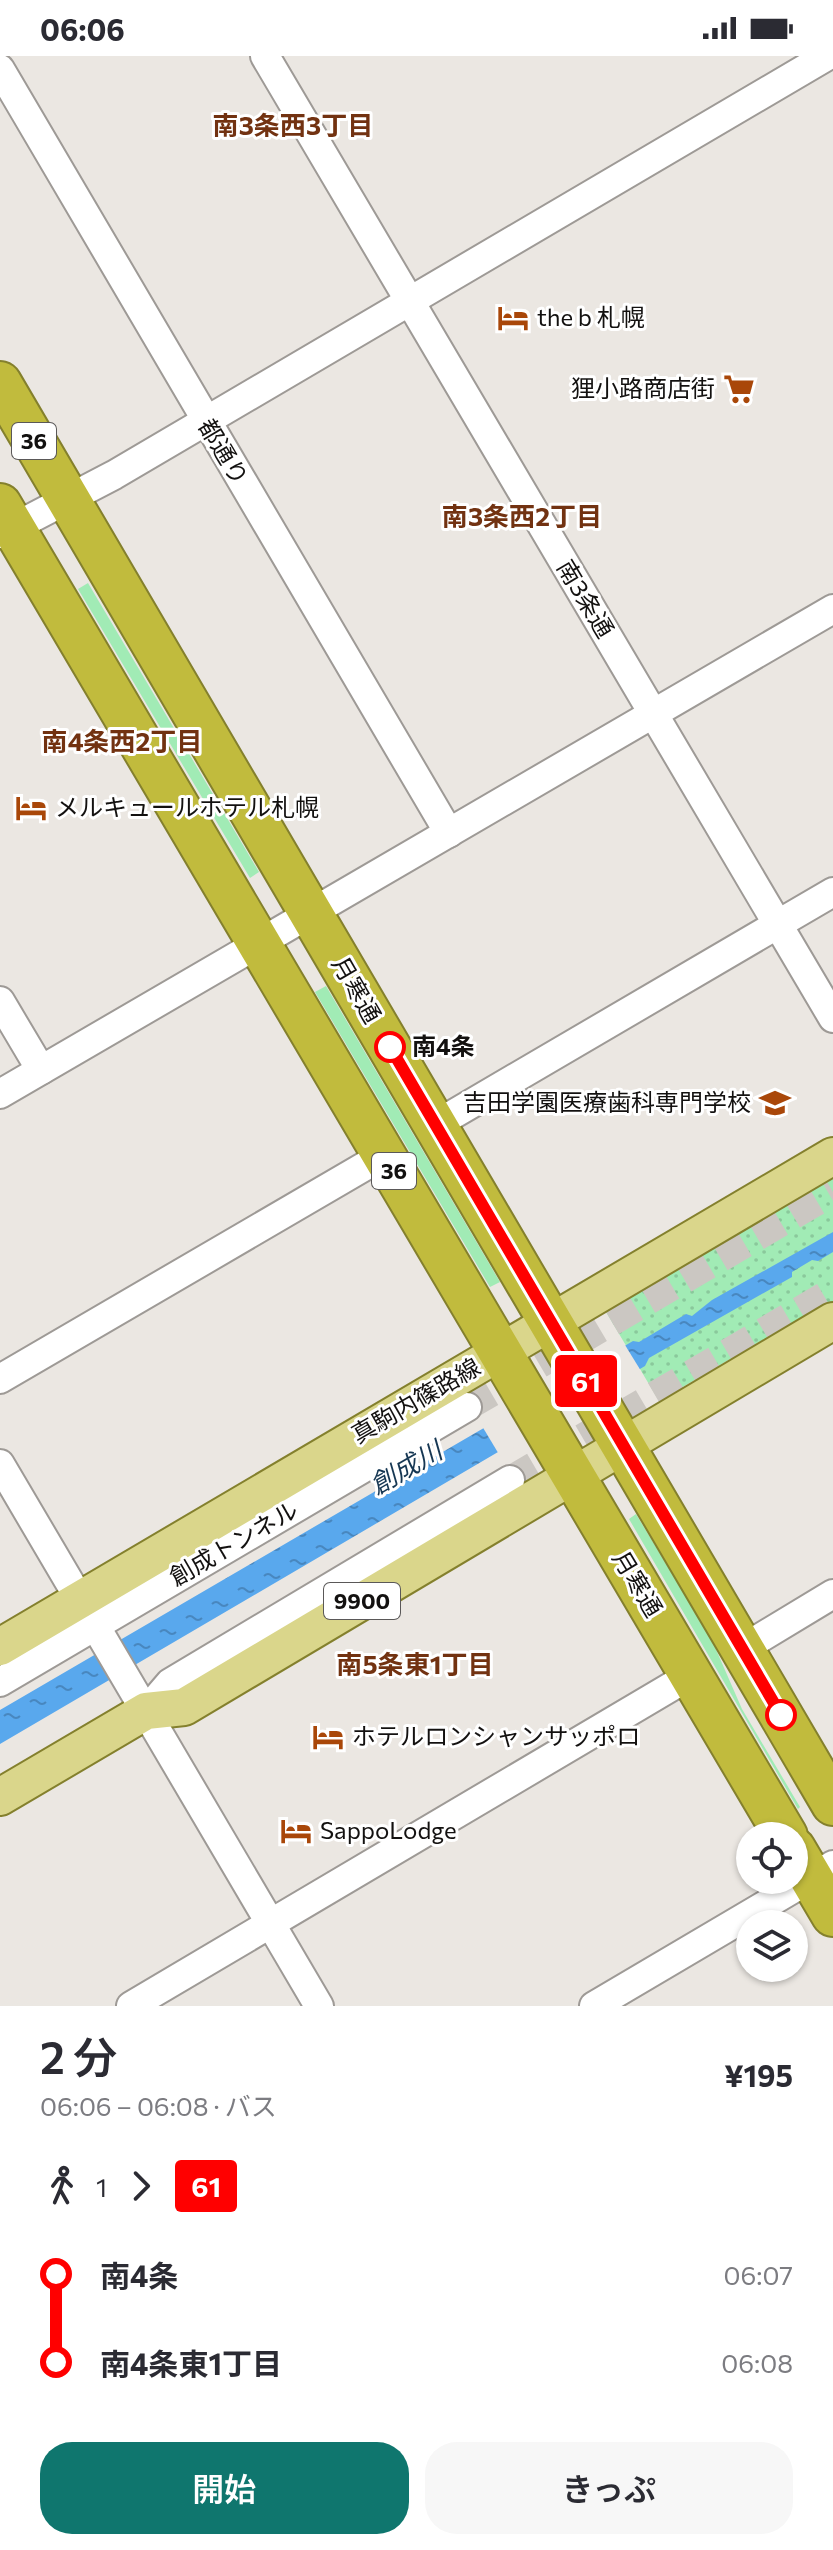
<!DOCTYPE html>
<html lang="ja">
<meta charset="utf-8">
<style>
:root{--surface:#fff;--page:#f7f7f7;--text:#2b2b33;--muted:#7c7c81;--accent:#0f766e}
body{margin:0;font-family:Commissioner,"Noto Sans JP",sans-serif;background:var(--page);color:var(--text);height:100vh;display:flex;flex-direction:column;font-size:30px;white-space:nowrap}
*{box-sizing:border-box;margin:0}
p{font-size:26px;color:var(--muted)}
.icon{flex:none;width:44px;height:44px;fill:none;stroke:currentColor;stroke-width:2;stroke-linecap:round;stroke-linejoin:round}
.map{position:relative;height:1950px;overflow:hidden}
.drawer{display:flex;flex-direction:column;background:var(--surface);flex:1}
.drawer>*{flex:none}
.badge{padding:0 16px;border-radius:6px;font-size:28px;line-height:52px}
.fabs{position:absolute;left:736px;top:1766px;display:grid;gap:16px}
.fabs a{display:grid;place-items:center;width:72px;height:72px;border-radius:50%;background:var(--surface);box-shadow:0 2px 6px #0004;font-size:40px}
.map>.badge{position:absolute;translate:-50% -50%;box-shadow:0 0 0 4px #fff}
.legs{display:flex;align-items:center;gap:12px;height:88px;padding:0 40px;font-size:26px}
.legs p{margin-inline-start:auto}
.overview{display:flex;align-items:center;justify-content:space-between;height:136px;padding:0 40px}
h1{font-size:44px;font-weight:600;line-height:60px}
.button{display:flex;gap:16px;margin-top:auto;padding:16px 40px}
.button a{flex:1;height:92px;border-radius:32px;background:var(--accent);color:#fff;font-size:32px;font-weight:600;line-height:92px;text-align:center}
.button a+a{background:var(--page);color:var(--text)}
ul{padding:0 40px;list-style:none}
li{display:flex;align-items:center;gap:28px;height:88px;font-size:30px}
li i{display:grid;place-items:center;width:12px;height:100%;margin:0 10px;background:currentColor}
li i::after{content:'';width:20px;height:20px;margin:-10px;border:6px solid;border-radius:50%;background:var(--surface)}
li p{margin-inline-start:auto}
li:first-child i{background:linear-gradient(#0000 50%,currentColor 0)}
li:last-child i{background:linear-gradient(currentColor 50%,#0000 0)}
.status{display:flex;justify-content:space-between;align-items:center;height:56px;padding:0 40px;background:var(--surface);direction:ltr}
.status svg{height:22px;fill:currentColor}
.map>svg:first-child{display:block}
.grass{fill:#a1ebb5}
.park{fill:url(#park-dots)}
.water{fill:url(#water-ripples)}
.pier{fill:#ebe7e2}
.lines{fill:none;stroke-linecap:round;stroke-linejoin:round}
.minor-tunnel{stroke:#cbc7c2;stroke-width:28;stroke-dasharray:28 14;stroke-linecap:butt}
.minor-casing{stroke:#9e9a96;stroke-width:32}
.major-casing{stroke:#84802d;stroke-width:40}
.highway-casing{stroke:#84802d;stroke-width:46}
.minor{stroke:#fff;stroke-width:28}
.major{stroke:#dad68b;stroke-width:36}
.highway{stroke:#c1bb3d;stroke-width:42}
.line-1-casing{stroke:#fff;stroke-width:18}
.line-1{stroke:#f00;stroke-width:12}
.stop-1-dot{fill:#fff;stroke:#f00;stroke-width:4}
.labels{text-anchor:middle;stroke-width:6;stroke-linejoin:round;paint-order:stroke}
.shield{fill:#fff;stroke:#5a5858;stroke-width:2}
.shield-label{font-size:22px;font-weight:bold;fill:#131110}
.poi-label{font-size:24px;fill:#131110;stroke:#fff;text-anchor:start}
.street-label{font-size:24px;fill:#131110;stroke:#fff}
.stop-label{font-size:24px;font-weight:bold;fill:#131110;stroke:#fff;text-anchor:start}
.neighbourhood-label{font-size:26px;font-weight:bold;fill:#723211;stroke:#fff}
.water-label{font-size:26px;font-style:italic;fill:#163753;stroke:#fff}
</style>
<div class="status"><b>06:06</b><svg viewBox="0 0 49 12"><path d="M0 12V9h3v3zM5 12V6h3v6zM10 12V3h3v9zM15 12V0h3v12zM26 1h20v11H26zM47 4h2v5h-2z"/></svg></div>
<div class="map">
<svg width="833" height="1950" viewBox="0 0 833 1950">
<defs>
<pattern id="park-dots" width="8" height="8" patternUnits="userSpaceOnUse" patternTransform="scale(2)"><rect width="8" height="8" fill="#a1ebb5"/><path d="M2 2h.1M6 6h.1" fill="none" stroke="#8ac89b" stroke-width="1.8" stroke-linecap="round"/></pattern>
<pattern id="water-ripples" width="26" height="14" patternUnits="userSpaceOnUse" patternTransform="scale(2)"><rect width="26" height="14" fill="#59a8ed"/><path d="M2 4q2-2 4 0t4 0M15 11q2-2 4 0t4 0" fill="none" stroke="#4887bf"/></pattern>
</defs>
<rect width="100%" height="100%" fill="#ebe7e2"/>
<g class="grass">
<path d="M 88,527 L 259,816 L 250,822 L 78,533 Z"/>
<path d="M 326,930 L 500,1226 L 490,1231 L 315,936 Z"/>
<path d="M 636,1458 L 711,1582 L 742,1653 L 800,1751 L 798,1753 L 629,1463 Z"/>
</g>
<path class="park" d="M 833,1122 L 833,1248 L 757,1287 L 659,1345 L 606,1256 Z"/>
<path class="water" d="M 833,1176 L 833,1196 L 818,1205 L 812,1204 L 792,1216 L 792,1221 L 649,1302 L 645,1310 L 0,1688 L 0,1654 L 633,1285 L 639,1286 L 686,1258 L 692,1260 L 712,1244 Z"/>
<path class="pier" d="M 625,1289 L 641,1315 L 500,1400 L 482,1370 Z"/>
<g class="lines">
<g class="minor-tunnel">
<path d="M 467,1351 L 833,1136"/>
<path d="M 510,1424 L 833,1235"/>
</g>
<defs>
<g id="minor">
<path d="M 265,0 L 833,962"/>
<path d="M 0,13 L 449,777"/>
<path d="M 1,478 L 114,419 L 827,0"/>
<path d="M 0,945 L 41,1014"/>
<path d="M 0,1038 L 833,553"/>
<path d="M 435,1069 L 833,836"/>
<path d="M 0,1323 L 384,1099"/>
<path d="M 0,1408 L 319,1950"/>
<path d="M 742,1593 L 833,1538"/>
<path d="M 0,1626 L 467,1351"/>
<path d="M 146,1655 L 170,1627 L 510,1424"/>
<path d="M 131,1950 L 691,1619"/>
<path d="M 594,1950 L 833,1809"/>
</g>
<g id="major">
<path d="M 0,1591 L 833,1100"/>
<path d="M 0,1741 L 146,1655 L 184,1651 L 833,1265"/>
</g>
<g id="highway">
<path d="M 0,327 L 833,1748"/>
<path d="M 0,449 L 786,1780"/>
<path d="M 794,1793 L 833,1859"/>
</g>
</defs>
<use href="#minor" class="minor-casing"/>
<use href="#major" class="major-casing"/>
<use href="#highway" class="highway-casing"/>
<use href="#minor" class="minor"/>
<use href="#major" class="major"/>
<use href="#highway" class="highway"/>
</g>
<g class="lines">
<defs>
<path id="line-1" d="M 390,991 L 781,1659"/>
</defs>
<use href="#line-1" class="line-1-casing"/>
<use href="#line-1" class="line-1"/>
</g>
<defs>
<symbol id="hotel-bare" viewBox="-9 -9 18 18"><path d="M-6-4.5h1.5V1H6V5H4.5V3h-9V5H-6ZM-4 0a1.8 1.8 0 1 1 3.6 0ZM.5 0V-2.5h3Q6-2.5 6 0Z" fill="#a94709" stroke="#fff" stroke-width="2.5" paint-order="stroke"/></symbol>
<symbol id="supermarket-bare" viewBox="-9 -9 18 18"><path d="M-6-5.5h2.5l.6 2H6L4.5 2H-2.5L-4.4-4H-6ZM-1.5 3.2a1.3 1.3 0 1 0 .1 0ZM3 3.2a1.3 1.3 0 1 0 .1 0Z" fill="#a94709" stroke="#fff" stroke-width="2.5" paint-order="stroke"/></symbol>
<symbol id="university-bare" viewBox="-9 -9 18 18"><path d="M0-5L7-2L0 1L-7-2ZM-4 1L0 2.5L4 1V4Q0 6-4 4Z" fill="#a94709" stroke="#fff" stroke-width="2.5" paint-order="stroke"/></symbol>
</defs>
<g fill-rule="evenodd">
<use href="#hotel-bare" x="491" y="240" width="44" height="44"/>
<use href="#supermarket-bare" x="717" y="311" width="44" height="44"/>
<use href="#hotel-bare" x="9" y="730" width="44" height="44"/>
<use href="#university-bare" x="753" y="1025" width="44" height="44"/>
<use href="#hotel-bare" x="306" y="1659" width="44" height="44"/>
<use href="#hotel-bare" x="274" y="1753" width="44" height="44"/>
</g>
<g class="stop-1-dot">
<circle cx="390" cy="991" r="14"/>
<circle cx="781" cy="1659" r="14"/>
</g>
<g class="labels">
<g class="shield">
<rect x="12" y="367" width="44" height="36" rx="6"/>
<rect x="372" y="1097" width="44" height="36" rx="6"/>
<rect x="324" y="1527" width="76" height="36" rx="6"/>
</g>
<g class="shield-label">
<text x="34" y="393">36</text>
<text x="394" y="1123">36</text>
<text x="362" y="1553">9900</text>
</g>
<g class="poi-label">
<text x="537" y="270">the b 札幌</text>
<text x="715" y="341" text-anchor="end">狸小路商店街</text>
<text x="55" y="760">メルキュールホテル札幌</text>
<text x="751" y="1055" text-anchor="end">吉田学園医療歯科専門学校</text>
<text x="352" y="1689">ホテルロンシャンサッポロ</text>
<text x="320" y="1783">SappoLodge</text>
</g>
<g class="street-label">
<text transform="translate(223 396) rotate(59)" y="8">都通り</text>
<text transform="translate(585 543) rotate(59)" y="8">南3条通</text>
<text transform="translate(356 934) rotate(60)" y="8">月寒通</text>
<text transform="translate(416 1345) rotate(-30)" y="8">真駒内篠路線</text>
<text transform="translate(234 1488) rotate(-30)" y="8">創成トンネル</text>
<text transform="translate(637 1528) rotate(59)" y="8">月寒通</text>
</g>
<g class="stop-label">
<text x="412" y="999">南4条</text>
</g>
<g class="neighbourhood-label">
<text x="293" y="79">南3条西3丁目</text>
<text x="522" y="470">南3条西2丁目</text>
<text x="122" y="695">南4条西2丁目</text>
<text x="415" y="1618">南5条東1丁目</text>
</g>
<g class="water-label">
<text transform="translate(406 1412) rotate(-30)" y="9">創成川</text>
</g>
</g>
</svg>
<div class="fabs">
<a><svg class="icon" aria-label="locate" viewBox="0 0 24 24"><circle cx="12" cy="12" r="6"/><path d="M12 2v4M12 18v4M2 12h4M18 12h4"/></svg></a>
<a><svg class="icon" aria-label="layers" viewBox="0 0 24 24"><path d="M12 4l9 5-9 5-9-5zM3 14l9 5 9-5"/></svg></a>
</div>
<b class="badge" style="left:586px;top:1325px;background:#f00;color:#fff">61</b>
</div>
<section class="drawer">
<div class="overview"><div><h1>2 分</h1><p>06:06 – 06:08 · バス</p></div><b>¥195</b></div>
<div class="legs"><svg class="icon" aria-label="walk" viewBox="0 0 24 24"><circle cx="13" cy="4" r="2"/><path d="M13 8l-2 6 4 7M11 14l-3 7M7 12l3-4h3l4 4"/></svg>1<svg class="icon" aria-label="forward" viewBox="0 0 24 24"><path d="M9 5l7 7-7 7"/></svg><b class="badge" style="background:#f00;color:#fff">61</b></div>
<ul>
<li><i style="color:#f00"></i><b>南4条</b><p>06:07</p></li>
<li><i style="color:#f00"></i><b>南4条東1丁目</b><p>06:08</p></li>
</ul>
<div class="button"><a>開始</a><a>きっぷ</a></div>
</section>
